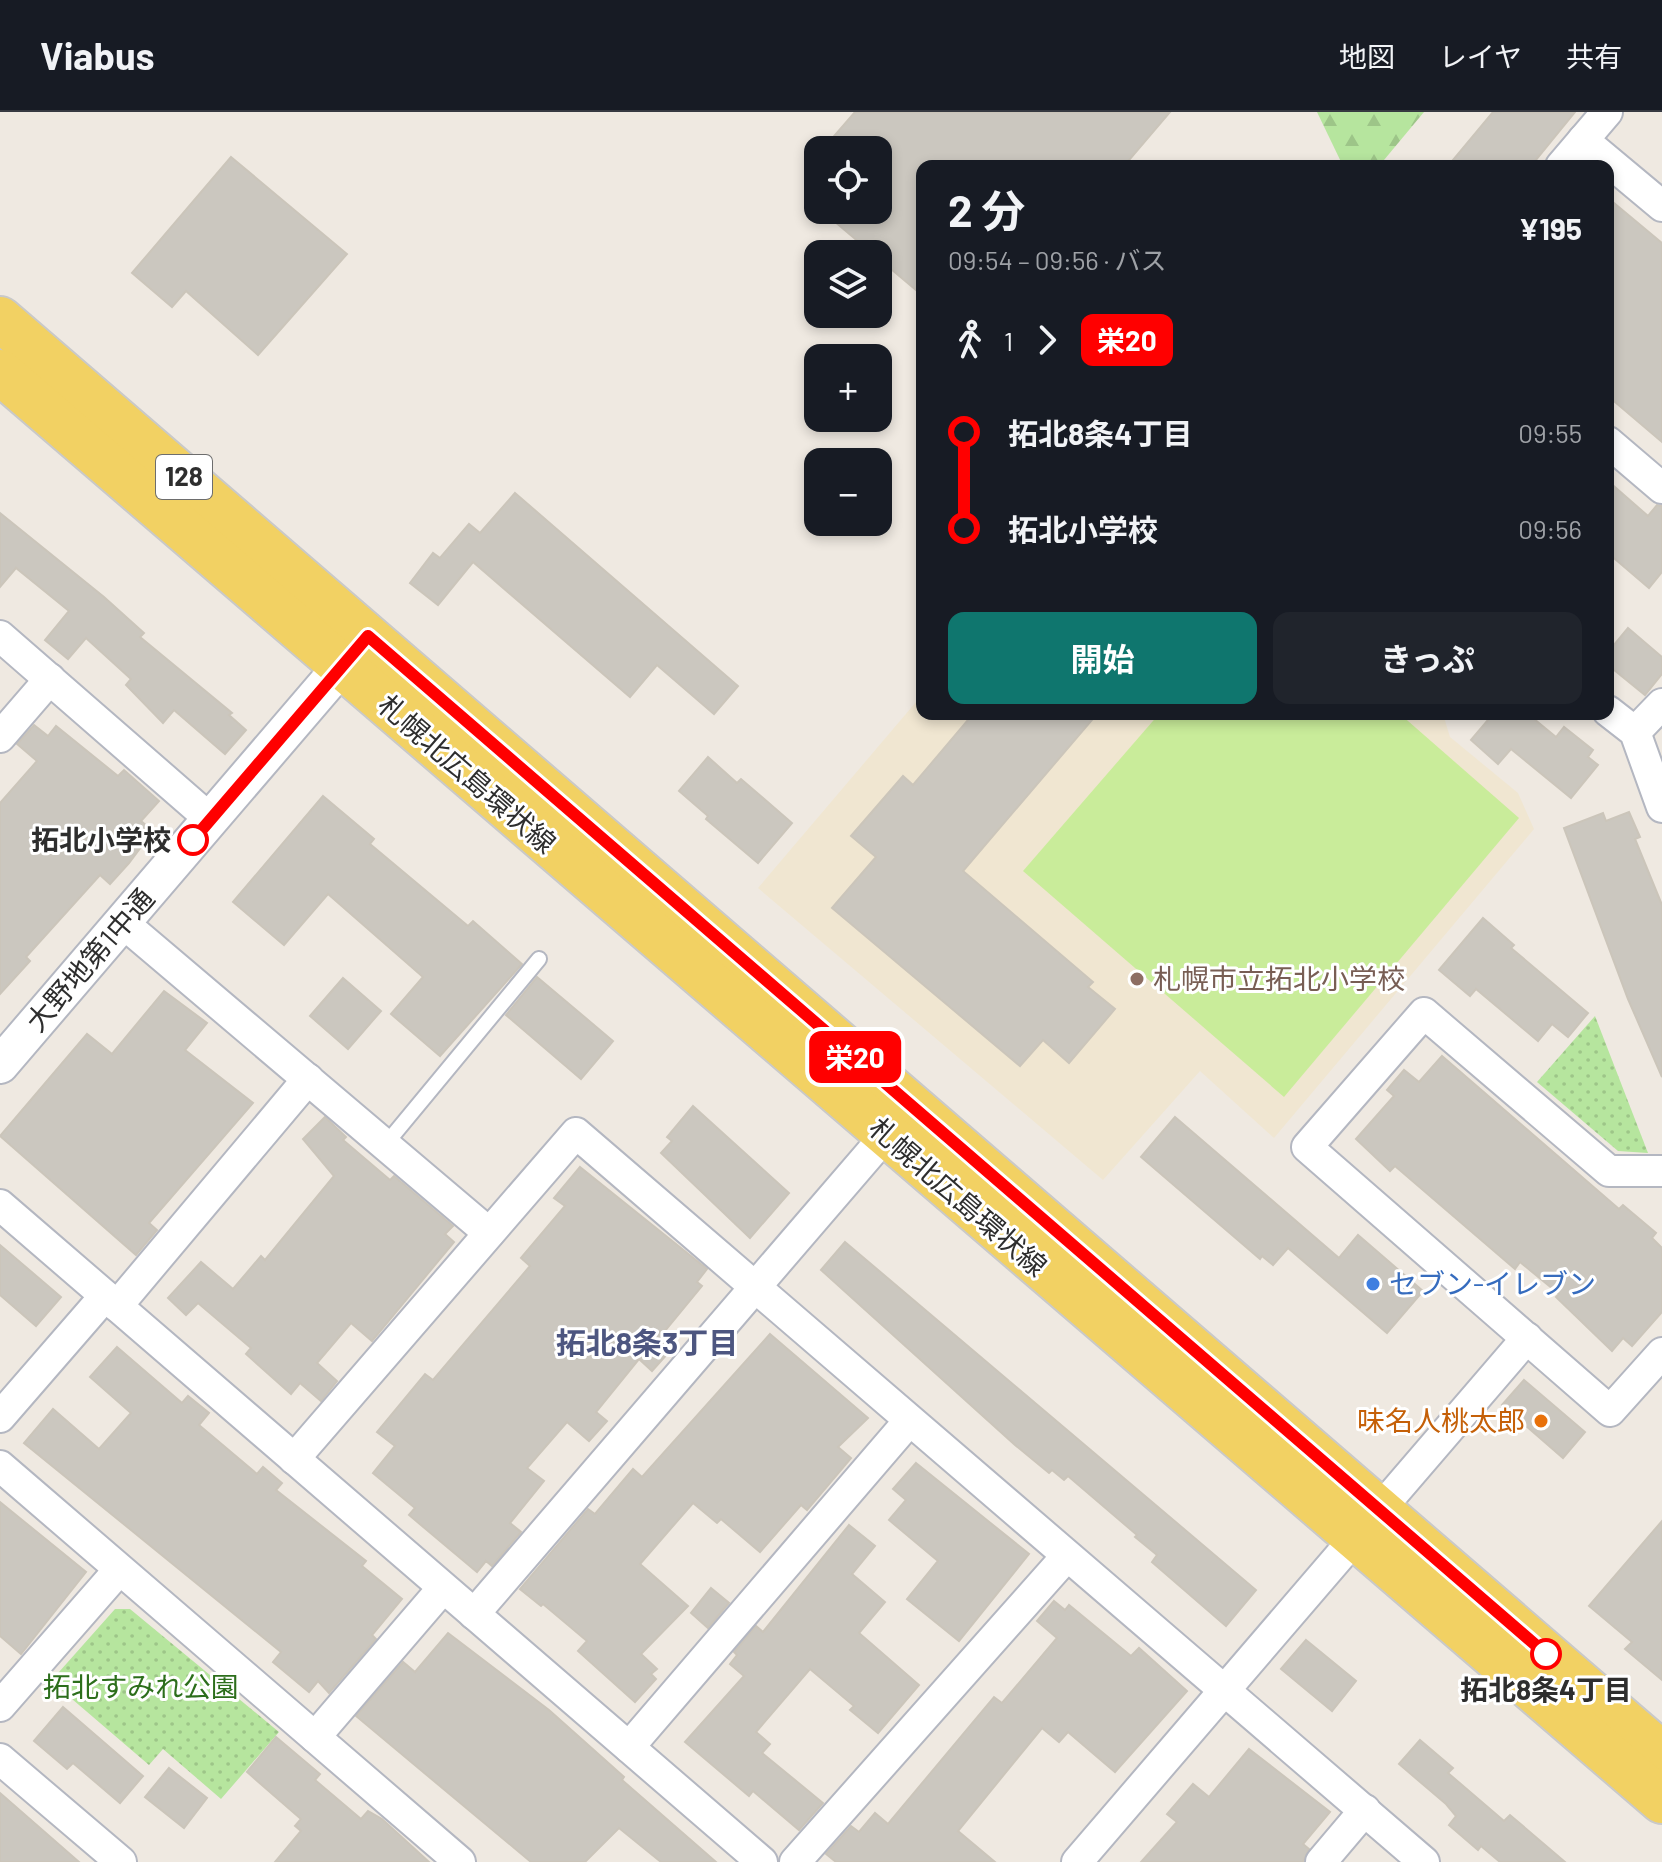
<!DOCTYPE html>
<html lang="ja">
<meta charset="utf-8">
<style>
:root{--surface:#171b24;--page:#20242c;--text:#f1f3f6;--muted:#9ea1a6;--line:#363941;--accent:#0f766e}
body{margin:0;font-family:Barlow,"Noto Sans JP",sans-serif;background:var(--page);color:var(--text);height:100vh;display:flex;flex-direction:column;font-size:30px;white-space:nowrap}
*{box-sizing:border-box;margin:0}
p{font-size:26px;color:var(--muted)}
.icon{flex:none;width:44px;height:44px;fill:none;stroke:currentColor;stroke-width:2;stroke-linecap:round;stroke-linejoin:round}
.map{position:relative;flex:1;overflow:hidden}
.panel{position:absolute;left:916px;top:48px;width:698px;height:560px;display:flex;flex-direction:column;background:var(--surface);border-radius:16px;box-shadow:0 4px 12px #0003}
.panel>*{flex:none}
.badge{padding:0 16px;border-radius:12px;font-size:28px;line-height:52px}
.buttons{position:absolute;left:804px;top:24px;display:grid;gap:16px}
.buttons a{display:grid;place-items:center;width:88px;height:88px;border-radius:16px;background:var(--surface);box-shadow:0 4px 12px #0003;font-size:40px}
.map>.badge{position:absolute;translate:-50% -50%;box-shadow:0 0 0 4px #fff}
.legs{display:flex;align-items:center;gap:12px;height:88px;padding:0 32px;font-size:26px}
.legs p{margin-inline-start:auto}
.headline{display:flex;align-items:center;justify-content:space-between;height:136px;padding:0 32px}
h1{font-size:44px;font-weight:700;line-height:60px}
.action{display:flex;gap:16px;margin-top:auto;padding:16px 32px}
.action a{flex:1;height:92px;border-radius:16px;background:var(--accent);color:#fff;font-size:32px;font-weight:700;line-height:92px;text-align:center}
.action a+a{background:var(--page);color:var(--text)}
ul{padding:0 32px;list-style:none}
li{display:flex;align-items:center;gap:28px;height:96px;font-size:30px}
li i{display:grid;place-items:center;width:12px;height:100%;margin:0 10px;background:currentColor}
li i::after{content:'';width:20px;height:20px;margin:-10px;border:6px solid;border-radius:50%;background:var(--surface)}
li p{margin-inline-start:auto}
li:first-child i{background:linear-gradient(#0000 50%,currentColor 0)}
li:last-child i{background:linear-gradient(currentColor 50%,#0000 0)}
header{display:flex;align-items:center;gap:48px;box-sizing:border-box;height:112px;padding:0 40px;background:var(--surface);border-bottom:2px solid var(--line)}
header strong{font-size:38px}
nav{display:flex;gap:44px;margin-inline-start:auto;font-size:28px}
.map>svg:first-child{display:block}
.education{fill:#f0e6d1}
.grass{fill:url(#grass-dots)}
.forest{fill:url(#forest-firs)}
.pitch{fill:#c9ec9a}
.building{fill:#cbc7bf;stroke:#cbc5ba;stroke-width:2}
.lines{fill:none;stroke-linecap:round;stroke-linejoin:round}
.service-casing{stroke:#b4b7c1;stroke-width:18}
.minor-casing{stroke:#b4b7c1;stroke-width:34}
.tertiary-casing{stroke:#b4b7c1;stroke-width:40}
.primary-casing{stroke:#c9c9c9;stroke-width:48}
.service{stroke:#fff;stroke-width:14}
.minor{stroke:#fff;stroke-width:30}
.tertiary{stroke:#fff;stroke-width:36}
.primary{stroke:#f2d163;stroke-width:44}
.line-1-casing{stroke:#fff;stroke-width:18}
.line-1{stroke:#f00;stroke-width:12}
.stop-1-dot{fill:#fff;stroke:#f00;stroke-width:4}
.education-dot{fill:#8d6e63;stroke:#fff;stroke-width:3}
.shop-dot{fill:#3f7fe0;stroke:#fff;stroke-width:3}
.food-dot{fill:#e8710a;stroke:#fff;stroke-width:3}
.labels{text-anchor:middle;stroke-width:6;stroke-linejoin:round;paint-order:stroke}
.shield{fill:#fff;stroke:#6d6d6d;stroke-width:2}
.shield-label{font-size:26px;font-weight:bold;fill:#2e2e2e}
.street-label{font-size:28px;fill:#2e2e2e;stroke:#fff}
.stop-label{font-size:28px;font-weight:bold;fill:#2e2e2e;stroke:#fff;text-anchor:end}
.education-label{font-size:28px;fill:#785e54;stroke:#fff;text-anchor:start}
.shop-label{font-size:28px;fill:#366cbe;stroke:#fff;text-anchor:start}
.food-label{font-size:28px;fill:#c56008;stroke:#fff;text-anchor:end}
.park-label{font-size:28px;fill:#2c6e1b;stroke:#fff}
.neighbourhood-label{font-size:30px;font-weight:bold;fill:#4d5680;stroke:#fff}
</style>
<header>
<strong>Viabus</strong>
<nav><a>地図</a><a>レイヤ</a><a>共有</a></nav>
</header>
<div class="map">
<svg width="1662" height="1750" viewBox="0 0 1662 1750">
<defs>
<pattern id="grass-dots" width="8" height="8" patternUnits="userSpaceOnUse" patternTransform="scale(2)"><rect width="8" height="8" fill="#b6e59e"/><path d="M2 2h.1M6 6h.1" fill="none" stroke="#9dc588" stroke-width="1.8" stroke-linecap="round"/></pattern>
<pattern id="forest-firs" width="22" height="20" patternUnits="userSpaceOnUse" patternTransform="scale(2)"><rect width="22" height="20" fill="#b6e59e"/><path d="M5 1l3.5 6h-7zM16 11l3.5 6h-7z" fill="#9dc588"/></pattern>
</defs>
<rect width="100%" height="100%" fill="#efe9e1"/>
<path class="education" d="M 922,583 L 922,602 L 1443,602 L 1450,625 L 1518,681 L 1534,717 L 1274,1026 L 1200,959 L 1103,1068 L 758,776 Z"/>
<g class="grass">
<path d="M 1595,904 L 1648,1041 L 1618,1039 L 1537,970 Z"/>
<path d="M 115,1497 L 130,1497 L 279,1620 L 221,1687 L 163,1637 L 149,1653 L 51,1569 Z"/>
</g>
<path class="forest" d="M 1317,0 L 1424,0 L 1379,54 L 1343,54 Z"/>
<path class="pitch" d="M 1159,602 L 1400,602 L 1519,706 L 1284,985 L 1023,759 Z"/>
<g class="building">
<path d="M 855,0 L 1170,0 L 1124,54 L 922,54 L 922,183 L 878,146 L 878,142 L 873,142 L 821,98 L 878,98 L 878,38 L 822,38 Z"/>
<path d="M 1493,0 L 1575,0 L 1531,54 L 1448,54 Z"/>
<path d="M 231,45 L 347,142 L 258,243 L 186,179 L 172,195 L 132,161 Z"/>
<path d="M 1608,86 L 1662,131 L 1662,330 L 1608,284 Z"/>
<path d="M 1608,369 L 1648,404 L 1657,393 L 1662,394 L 1662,460 L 1649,476 L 1608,441 Z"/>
<path d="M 515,381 L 738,574 L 714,602 L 657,553 L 630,585 L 473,450 L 438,493 L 410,471 L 433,441 L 440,446 L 469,412 L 480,421 Z"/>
<path d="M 0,401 L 104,485 L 144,521 L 140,525 L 232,601 L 229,603 L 246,618 L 225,642 L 174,598 L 163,611 L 126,573 L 131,567 L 86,526 L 68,547 L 45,528 L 69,499 L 16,456 L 0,475 Z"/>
<path d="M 1628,516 L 1662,545 L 1662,562 L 1645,583 L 1608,553 L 1608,540 Z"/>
<path d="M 973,602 L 1097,602 L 963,759 L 1093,870 L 1088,875 L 1115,897 L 1069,951 L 1043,928 L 1020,954 L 832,796 L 876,745 L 851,724 L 903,664 L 913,673 Z"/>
<path d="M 1493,602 L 1528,602 L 1556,625 L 1564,615 L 1593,638 L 1588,645 L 1598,653 L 1571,686 L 1511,637 L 1498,652 L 1471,628 Z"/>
<path d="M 34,613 L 48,624 L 56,614 L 118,664 L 124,658 L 159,689 L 141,709 L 153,719 L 129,751 L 110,772 L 100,763 L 26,845 L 30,849 L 0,882 L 0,691 L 37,649 L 17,632 Z"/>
<path d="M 708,645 L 737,671 L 741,667 L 792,711 L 758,751 L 706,707 L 708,704 L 679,679 Z"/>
<path d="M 323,684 L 374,727 L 370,732 L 468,814 L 473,809 L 522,852 L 440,944 L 391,902 L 423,865 L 328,782 L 284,833 L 233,790 Z"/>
<path d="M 1629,700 L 1640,725 L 1635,727 L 1662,793 L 1662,965 L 1628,887 L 1564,716 L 1603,701 L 1606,709 Z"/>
<path d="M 1483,806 L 1514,833 L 1511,836 L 1588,901 L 1568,925 L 1552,912 L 1538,929 L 1476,877 L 1470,884 L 1439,858 Z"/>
<path d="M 537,865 L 613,929 L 581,967 L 506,903 Z"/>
<path d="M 343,866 L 381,899 L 348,937 L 310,904 Z"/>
<path d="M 164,879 L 207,911 L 185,938 L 253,991 L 149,1111 L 157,1118 L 136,1143 L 0,1024 L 87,922 L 112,942 Z"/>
<path d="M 1442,944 L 1619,1097 L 1623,1093 L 1656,1121 L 1652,1126 L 1662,1136 L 1662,1200 L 1632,1234 L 1623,1226 L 1612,1239 L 1556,1185 L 1559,1182 L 1520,1150 L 1515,1157 L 1395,1054 L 1390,1059 L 1356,1027 L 1394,984 L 1387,978 L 1404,958 L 1419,970 Z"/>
<path d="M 693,994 L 789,1081 L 750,1126 L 661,1041 L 672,1029 L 667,1025 Z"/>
<path d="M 325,1005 L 346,1025 L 343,1028 L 390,1068 L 394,1064 L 453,1114 L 445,1122 L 454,1130 L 372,1229 L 351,1211 L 317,1251 L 337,1269 L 321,1289 L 300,1271 L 291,1282 L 246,1242 L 251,1236 L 198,1191 L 186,1203 L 168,1186 L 201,1150 L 233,1177 L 261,1144 L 265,1148 L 334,1064 L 303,1027 Z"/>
<path d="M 1175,1005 L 1339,1146 L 1358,1123 L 1423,1179 L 1387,1221 L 1288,1136 L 1273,1153 L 1262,1144 L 1260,1147 L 1141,1045 Z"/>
<path d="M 580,1055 L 707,1157 L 697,1170 L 702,1174 L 664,1220 L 677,1231 L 652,1259 L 639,1247 L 596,1300 L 607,1309 L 589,1329 L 567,1310 L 527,1356 L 544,1369 L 510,1411 L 521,1420 L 492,1454 L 486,1449 L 477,1460 L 409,1403 L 415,1396 L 373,1361 L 395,1334 L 377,1320 L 425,1262 L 433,1268 L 530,1154 L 521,1146 L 565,1094 L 554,1086 Z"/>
<path d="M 845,1130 L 1256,1478 L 1226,1514 L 1152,1450 L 1157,1443 L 1135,1425 L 1137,1423 L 1068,1364 L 1064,1368 L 1052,1358 L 1049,1361 L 1015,1333 L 821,1158 Z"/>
<path d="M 0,1133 L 61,1185 L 36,1214 L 0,1183 Z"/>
<path d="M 770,1222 L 868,1306 L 838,1335 L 851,1346 L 807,1398 L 801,1393 L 760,1440 L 721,1407 L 717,1411 L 693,1391 L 640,1452 L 688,1494 L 641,1542 L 657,1557 L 651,1562 L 656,1567 L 635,1590 L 578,1539 L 587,1529 L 543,1492 L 541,1494 L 520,1477 L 588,1397 L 595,1402 L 633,1357 L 642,1365 Z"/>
<path d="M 117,1235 L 182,1291 L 188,1284 L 209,1301 L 199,1313 L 257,1362 L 263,1355 L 282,1371 L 276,1378 L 366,1449 L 362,1454 L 402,1487 L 372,1523 L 376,1527 L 329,1581 L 318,1569 L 309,1580 L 273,1550 L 281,1540 L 24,1331 L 53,1297 L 99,1337 L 131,1301 L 90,1265 Z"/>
<path d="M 1524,1268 L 1585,1320 L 1563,1346 L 1502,1293 Z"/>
<path d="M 916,1351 L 1029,1442 L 959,1529 L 907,1487 L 938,1449 L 889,1408 L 906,1388 L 893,1377 Z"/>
<path d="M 0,1390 L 86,1460 L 21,1542 L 0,1524 Z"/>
<path d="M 1662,1409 L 1662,1568 L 1625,1537 L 1632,1530 L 1589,1494 Z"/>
<path d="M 849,1413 L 875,1434 L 852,1462 L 885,1490 L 859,1521 L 919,1573 L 878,1621 L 850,1598 L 854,1594 L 810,1557 L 756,1620 L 770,1632 L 762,1641 L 823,1691 L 799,1718 L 753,1679 L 749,1684 L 685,1630 L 744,1564 L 730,1552 L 737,1543 L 734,1540 L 756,1514 L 763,1520 Z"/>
<path d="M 711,1476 L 729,1491 L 708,1516 L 691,1501 Z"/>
<path d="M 1054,1489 L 1065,1498 L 1069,1493 L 1131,1544 L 1139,1536 L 1187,1579 L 1115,1660 L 1068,1620 L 1059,1630 L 1042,1616 L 958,1719 L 995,1750 L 836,1750 L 826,1742 L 851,1714 L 859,1720 L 875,1701 L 888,1712 L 994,1585 L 1002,1591 L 1057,1526 L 1037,1509 Z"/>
<path d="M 448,1521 L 549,1598 L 624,1665 L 622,1668 L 716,1750 L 661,1750 L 619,1716 L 585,1750 L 531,1750 L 356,1604 L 403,1550 L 415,1560 Z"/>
<path d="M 1306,1528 L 1356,1569 L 1332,1599 L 1281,1557 Z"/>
<path d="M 63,1595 L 143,1664 L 120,1691 L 73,1651 L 67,1657 L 34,1629 Z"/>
<path d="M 276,1625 L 320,1662 L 315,1668 L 361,1707 L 368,1699 L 382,1707 L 429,1750 L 275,1750 L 301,1719 L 295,1714 L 301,1707 L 247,1660 Z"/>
<path d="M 1420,1628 L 1453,1656 L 1448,1661 L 1504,1709 L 1510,1703 L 1565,1750 L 1500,1750 L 1481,1734 L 1478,1738 L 1449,1713 L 1456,1704 L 1446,1692 L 1399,1652 Z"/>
<path d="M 1249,1637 L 1330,1700 L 1303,1732 L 1309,1737 L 1303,1750 L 1141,1750 L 1177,1710 L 1167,1702 L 1193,1672 L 1209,1685 Z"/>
<path d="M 169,1656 L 207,1686 L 184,1716 L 145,1685 Z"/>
<path d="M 0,1681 L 79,1750 L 0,1750 Z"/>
</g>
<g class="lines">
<defs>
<path id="service" d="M 385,1033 L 539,847"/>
<g id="minor">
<path d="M 1583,28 L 1662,94"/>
<path d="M 1561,54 L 1607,0"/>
<path d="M 1608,330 L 1662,376"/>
<path d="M 0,524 L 210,707"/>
<path d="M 1608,599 L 1635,620 L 1662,695"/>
<path d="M 1635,620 L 1662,592"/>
<path d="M 0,625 L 50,567"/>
<path d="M 122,810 L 489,1121"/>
<path d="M 1662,1059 L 1609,1059 L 1424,901 L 1307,1035 L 1610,1299 L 1662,1241"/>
<path d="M 0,1093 L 762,1750"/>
<path d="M 117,1194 L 308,967"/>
<path d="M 0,1305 L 105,1184"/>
<path d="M 294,1347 L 576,1021 L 1424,1750"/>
<path d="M 0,1354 L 460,1750"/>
<path d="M 474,1502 L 886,1023"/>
<path d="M 0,1594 L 119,1458"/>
<path d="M 315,1625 L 443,1476"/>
<path d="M 629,1635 L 909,1309"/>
<path d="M 0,1647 L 121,1750"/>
<path d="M 795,1750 L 1066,1445"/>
<path d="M 1077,1750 L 1527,1226"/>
<path d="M 1321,1750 L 1365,1698"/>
</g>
<path id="tertiary" d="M 0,953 L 358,535"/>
<g id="primary">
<path d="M 0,207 L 1662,1642"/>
<path d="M 0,260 L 1662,1689"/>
</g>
</defs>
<use href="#service" class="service-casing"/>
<use href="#minor" class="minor-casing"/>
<use href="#tertiary" class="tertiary-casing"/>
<use href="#primary" class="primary-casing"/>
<use href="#service" class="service"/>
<use href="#minor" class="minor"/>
<use href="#tertiary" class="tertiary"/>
<use href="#primary" class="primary"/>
</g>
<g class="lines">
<defs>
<path id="line-1" d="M 193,728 L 368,524 L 1546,1542"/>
</defs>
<use href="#line-1" class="line-1-casing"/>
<use href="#line-1" class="line-1"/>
</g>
<g class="stop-1-dot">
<circle cx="193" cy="728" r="14"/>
<circle cx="1546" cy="1542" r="14"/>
</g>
<circle class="education-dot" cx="1137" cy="867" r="8"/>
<circle class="shop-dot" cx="1373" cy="1172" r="8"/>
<circle class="food-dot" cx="1541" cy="1309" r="8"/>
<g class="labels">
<rect class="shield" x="156" y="343" width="56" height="44" rx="6"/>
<g class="shield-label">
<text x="184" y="374">128</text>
</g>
<g class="street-label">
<text transform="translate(467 662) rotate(41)" y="10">札幌北広島環状線</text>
<text transform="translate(90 848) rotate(-49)" y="10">大野地第1中通</text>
<text transform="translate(958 1085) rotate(41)" y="10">札幌北広島環状線</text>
</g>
<g class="stop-label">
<text x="171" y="738">拓北小学校</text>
<text x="1546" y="1588" text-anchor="middle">拓北8条4丁目</text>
</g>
<g class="education-label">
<text x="1153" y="877">札幌市立拓北小学校</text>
</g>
<g class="shop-label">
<text x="1389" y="1182">セブン-イレブン</text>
</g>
<g class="food-label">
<text x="1525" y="1319">味名人桃太郎</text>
</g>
<g class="park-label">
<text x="141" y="1585">拓北すみれ公園</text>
</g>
<g class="neighbourhood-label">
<text x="647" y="1242">拓北8条3丁目</text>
</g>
</g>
</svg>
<div class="buttons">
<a><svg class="icon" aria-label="locate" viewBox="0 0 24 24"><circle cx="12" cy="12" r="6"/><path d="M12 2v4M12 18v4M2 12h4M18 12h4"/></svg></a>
<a><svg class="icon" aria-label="layers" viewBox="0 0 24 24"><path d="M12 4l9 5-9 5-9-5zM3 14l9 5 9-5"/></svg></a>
<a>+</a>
<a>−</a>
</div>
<b class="badge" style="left:855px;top:945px;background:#f00;color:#fff">栄20</b>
<section class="panel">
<div class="headline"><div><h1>2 分</h1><p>09:54 – 09:56 · バス</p></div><b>¥195</b></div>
<div class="legs"><svg class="icon" aria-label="walk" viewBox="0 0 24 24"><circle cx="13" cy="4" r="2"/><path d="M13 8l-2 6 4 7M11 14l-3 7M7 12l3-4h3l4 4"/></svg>1<svg class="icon" aria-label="forward" viewBox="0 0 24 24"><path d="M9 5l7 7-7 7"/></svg><b class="badge" style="background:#f00;color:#fff">栄20</b></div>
<ul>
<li><i style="color:#f00"></i><b>拓北8条4丁目</b><p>09:55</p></li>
<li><i style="color:#f00"></i><b>拓北小学校</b><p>09:56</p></li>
</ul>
<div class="action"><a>開始</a><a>きっぷ</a></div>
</section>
</div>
